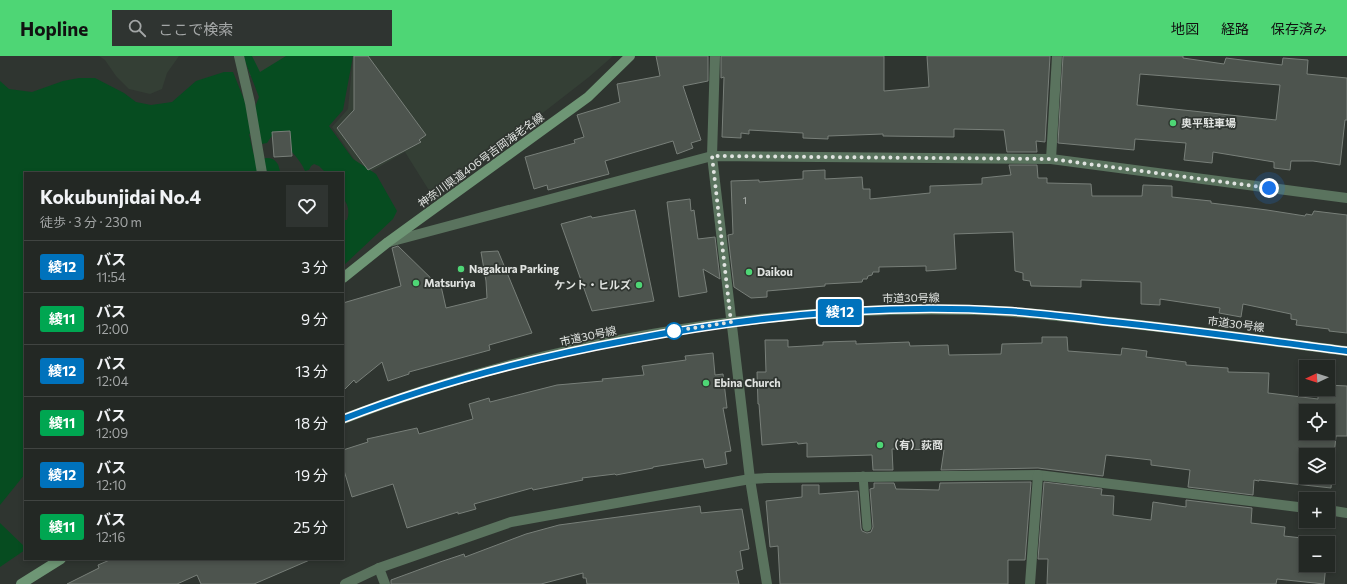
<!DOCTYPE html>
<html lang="ja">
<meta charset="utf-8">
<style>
:root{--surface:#232824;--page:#2f3431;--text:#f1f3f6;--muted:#a3a6a6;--line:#404441;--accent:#4ed675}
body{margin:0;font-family:Commissioner,"Noto Sans JP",sans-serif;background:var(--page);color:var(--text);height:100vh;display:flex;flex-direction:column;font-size:15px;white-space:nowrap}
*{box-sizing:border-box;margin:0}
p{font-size:13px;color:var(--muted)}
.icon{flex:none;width:22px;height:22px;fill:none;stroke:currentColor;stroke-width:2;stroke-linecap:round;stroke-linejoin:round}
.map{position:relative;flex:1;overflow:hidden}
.side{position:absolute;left:24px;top:116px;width:320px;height:388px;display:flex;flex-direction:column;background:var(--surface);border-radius:0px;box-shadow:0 2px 6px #0003,0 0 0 1px var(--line)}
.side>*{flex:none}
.badge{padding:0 8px;border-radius:3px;font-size:14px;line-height:26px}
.needle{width:26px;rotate:266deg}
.fabs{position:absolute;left:1299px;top:304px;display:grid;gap:8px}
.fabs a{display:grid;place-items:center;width:36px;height:36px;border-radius:0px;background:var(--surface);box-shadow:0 2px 6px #0003,0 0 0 1px var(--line);font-size:20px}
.you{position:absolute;width:20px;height:20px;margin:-10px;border:3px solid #fff;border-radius:50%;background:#1a73e8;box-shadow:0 0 0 6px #1a73e833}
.map>.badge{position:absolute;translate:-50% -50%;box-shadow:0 0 0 2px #fff}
.round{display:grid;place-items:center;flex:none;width:42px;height:42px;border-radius:0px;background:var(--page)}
.summary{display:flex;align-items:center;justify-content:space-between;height:68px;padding:0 16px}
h1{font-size:19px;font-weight:700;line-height:30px}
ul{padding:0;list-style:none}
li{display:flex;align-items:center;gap:12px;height:52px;padding:0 16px;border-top:1px solid var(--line)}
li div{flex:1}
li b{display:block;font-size:15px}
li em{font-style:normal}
li .badge{min-width:44px;font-weight:700;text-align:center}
header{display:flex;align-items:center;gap:24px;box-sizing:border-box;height:56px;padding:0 20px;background:var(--accent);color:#111}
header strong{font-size:19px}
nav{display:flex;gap:22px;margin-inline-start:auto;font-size:14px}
.search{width:280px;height:36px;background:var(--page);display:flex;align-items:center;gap:10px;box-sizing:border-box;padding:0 14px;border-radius:0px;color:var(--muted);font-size:15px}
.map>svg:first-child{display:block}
.built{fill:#343f35}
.green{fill:#064c20}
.building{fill:#4d544e;stroke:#787f79;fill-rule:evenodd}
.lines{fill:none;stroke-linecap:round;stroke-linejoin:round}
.service{stroke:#5a735e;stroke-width:9}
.minor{stroke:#5a735e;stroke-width:10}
.tertiary{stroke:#5a735e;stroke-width:10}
.secondary{stroke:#6e9675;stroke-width:10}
.line-casing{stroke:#fff;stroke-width:9}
.line{stroke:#0072bc;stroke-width:6}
.walk{stroke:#e0e3e0;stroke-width:4;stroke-dasharray:0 7.2}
.poi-dot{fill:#4ed675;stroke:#2f3530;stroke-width:1.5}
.stop-dot{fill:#fff;stroke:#0072bc;stroke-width:2}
.labels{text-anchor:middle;stroke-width:3.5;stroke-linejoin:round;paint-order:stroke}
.number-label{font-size:9px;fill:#bbbfbc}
.poi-label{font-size:11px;font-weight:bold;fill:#e0e3e0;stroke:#2f3530;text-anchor:start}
.street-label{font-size:11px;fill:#e0e3e0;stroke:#2f3530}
</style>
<header>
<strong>Hopline</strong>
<div class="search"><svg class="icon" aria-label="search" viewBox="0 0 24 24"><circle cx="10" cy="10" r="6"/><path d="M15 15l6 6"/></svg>ここで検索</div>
<nav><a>地図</a><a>経路</a><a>保存済み</a></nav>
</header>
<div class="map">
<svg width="1347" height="528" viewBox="0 0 1347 528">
<rect width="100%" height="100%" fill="#2f3530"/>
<g class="built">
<path d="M 99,0 L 179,0 L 167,17 L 162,33 L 150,38 L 129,33 L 116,20 L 105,4 Z"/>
<path d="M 245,0 L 313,0 L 264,22 L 250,20 Z"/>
<path d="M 353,0 L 613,0 L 589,21 L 526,70 L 430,136 L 405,96 L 365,119 L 332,71 L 348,53 Z"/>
</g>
<g class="green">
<path d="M 243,0 L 252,0 L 260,16 L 286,0 L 353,0 L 343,54 L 329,70 L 353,103 L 376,118 L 397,155 L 393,163 L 343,210 L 343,164 L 347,164 C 350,156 348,148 343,142 L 343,117 L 326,117 L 319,110 L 314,108 L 311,110 L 309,114 L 305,115 C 299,100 284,89 273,78 L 267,87 L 261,88 L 252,77 L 249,78 L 253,96 L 257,104 C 264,102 272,100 277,107 C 279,109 279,114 281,117 L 25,117 L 25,418 L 0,449 L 0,25 L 9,33 L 32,36 L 63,25 L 79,22 L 95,22 L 124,37 L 136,46 L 151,49 L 172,46 L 196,25 L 224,16 L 233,16 L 247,51 L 248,66 L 253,56 L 259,41 Z"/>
<path d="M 0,467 L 25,491 L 25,494 L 0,511 Z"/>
</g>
<g class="building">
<path d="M 354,0 L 368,0 L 426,79 L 419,84 L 421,86 L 368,114 L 337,72 L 354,54 Z"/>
<path d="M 656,0 L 708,0 L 708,25 L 683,30 L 701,84 L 691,87 L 693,92 L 677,98 L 673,85 L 605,105 L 609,118 L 548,134 L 547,129 L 534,133 L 525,101 L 575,87 L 574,84 L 584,81 L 577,59 L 620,46 L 617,28 L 660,20 Z"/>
<path d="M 721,0 L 884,0 L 884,35 L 929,31 L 927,0 L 1050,0 L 1045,86 L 1036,85 L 1037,96 L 1007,96 L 1004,74 L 954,73 L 954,81 L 883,80 L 883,78 L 828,80 L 828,83 L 803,82 L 803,77 L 749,74 L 749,78 L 741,77 L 741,82 L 722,81 L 724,21 L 721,22 Z"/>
<path d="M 1063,0 L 1183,0 L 1183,2 L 1224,8 L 1226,2 L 1282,9 L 1283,2 L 1308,4 L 1307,18 L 1347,22 L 1347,64 L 1345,64 L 1340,109 L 1313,105 L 1291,105 L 1290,114 L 1274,112 L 1274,106 L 1213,96 L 1212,107 L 1184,104 L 1186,87 L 1135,83 L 1134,94 L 1058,87 ZM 1140,18 L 1280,29 L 1276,64 L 1137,49 Z"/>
<path d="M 290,75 L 292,100 L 274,101 L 272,76 Z"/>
<path d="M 1009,109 L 1037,109 L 1038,122 L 1047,122 L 1047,127 L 1091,128 L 1092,140 L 1142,140 L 1143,129 L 1172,130 L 1172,141 L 1211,145 L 1211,147 L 1267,154 L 1305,160 L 1306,158 L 1312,159 L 1314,155 L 1347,159 L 1347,277 L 1329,275 L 1329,273 L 1296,269 L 1297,264 L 1291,263 L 1291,258 L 1243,248 L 1241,261 L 1219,257 L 1220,252 L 1160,243 L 1160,249 L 1141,248 L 1141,226 L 1081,224 L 1081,231 L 1031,230 L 1030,225 L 1023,224 L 1023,217 L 1015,215 L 1013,176 L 954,178 L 956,213 L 926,215 L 926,210 L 879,211 L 879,216 L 873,216 L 872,219 L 868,220 L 867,223 L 863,223 L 862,226 L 825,228 L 825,230 L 767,235 L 767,241 L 751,242 L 734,231 L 728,179 L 733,178 L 731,125 L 759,124 L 759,126 L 803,123 L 803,115 L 825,114 L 825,123 L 862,121 L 863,133 L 870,133 L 870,143 L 930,137 L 930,130 L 982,128 L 982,122 L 1011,119 Z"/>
<path d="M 690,143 L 691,155 L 694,154 L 698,183 L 715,181 L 720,223 L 703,213 L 707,236 L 679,241 L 667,146 Z"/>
<path d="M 635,154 L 654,245 L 592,255 L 561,168 L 591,160 L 592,162 Z"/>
<path d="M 398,190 L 440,231 L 441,230 L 446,252 L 487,242 L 486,225 L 481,196 L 498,195 L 532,277 L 489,289 L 490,294 L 409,316 L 409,318 L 388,325 L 382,306 L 356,327 L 354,324 L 343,335 L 343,247 L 401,230 L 392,192 Z"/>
<path d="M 1042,281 L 1067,281 L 1068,295 L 1121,299 L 1122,292 L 1147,295 L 1146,301 L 1186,306 L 1186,309 L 1228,312 L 1228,316 L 1269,317 L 1268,337 L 1318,343 L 1318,333 L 1328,333 L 1328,329 L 1347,330 L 1347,380 L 1336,380 L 1331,432 L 1259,424 L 1259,425 L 1254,424 L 1253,439 L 1188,431 L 1190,414 L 1151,409 L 1151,404 L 1106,399 L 1103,420 L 1038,412 L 941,414 L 944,394 L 892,393 L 893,414 L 873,414 L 872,399 L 807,401 L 807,387 L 798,388 L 797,386 L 762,389 L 759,348 L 758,348 L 757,316 L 766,316 L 765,284 L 788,284 L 788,291 L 823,289 L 823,286 L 856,285 L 856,288 L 909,286 L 910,290 L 948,289 L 949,299 L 1001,298 L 1002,288 L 1042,287 ZM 1306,355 L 1328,355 L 1328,377 L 1306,377 ZM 1306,399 L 1328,399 L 1328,421 L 1306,421 Z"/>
<path d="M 713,297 L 715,319 L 723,318 L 727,352 L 723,352 L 731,395 L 725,396 L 727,408 L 705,412 L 703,403 L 653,411 L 653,412 L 616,419 L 615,418 L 582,422 L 583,424 L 533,434 L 532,432 L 474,448 L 476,453 L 458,458 L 458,456 L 407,472 L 393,428 L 352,441 L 343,411 L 343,394 L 368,386 L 367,383 L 417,372 L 419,378 L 473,363 L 469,348 L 489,342 L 490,346 L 557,329 L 603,325 L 602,323 L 644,319 L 642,310 L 686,304 L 685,300 Z"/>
<path d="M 1031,426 L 1025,504 L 1008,504 L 1008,528 L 780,528 L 778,490 L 770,491 L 766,445 L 802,441 L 802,429 L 819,429 L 819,438 L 858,435 L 861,472 L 862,475 L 867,477 L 871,476 L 873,471 L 870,433 L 874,432 L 874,427 L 894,427 L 896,433 L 939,434 L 940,427 Z"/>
<path d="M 1044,426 L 1102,433 L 1101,439 L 1114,440 L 1113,459 L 1151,464 L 1153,446 L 1186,451 L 1186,444 L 1252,452 L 1251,467 L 1285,471 L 1284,480 L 1329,485 L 1328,491 L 1328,487 L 1306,487 L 1306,509 L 1326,509 L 1324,528 L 1277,523 L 1276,528 L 1047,528 L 1048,503 L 1038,503 Z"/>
<path d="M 700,450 L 701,457 L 742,453 L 749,493 L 740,495 L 743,513 L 736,515 L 739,528 L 587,528 L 586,522 L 583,522 L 583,517 L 541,528 L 391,528 L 391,524 L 440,506 L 464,498 L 465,501 L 526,478 L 559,469 Z"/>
<path d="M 112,503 L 312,503 L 254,528 L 201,528 L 197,519 L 177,528 L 67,528 L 99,512 L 98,509 Z"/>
</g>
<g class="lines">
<path class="service" d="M 863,420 L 867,471"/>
<g class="minor">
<path d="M 239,0 L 250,47 L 262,117"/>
<path d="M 715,0 L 712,100 L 750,423 L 767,528"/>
<path d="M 1051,103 L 1057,0"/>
<path d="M 389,186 L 712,100 L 1051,103 L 1347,142"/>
<path d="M 1328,454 L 1347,457"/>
<path d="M 379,512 L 385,528"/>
<path d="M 345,528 L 379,512 L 511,466 L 750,423 L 768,422 L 1038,419 L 1306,452"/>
<path d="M 1030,528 L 1038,419"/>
</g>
<path class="tertiary" d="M 343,363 C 540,287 764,248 975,254 C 1021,255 1067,261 1113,266 C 1191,274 1269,285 1347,295"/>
<g class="secondary">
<path d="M 343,222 L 388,186 L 588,41 L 630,0"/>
<path d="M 21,528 L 61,503"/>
</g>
</g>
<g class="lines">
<defs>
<path id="line" d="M 343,363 C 435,327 532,302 629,284 C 753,260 880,247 1006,255 C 1042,257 1077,262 1113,266 C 1191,274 1269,285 1347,295"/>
</defs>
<use href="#line" class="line-casing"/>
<use href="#line" class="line"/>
<path class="walk" d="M 674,275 L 731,266 L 712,100 L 1051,103 L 1269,132"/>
</g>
<g class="poi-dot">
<circle cx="1173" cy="67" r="4"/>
<circle cx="461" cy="213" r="4"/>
<circle cx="749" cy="216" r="4"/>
<circle cx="416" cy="227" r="4"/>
<circle cx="639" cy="229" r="4"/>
<circle cx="706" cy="327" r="4"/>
<circle cx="880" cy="389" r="4"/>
</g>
<circle class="stop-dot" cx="674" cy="275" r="8"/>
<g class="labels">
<g class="number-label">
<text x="745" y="148">1</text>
</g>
<g class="poi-label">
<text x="1181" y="71">奥平駐車場</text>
<text x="469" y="217">Nagakura Parking</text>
<text x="757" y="220">Daikou</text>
<text x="424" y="231">Matsuriya</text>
<text x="631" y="233" text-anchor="end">ケント・ヒルズ</text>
<text x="714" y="331">Ebina Church</text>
<text x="888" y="393">（有）荻商</text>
</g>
<g class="street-label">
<text transform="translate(481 104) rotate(-36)" y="4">神奈川県道406号吉岡海老名線</text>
<text transform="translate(911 242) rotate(-1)" y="4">市道30号線</text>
<text transform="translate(1236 268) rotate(7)" y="4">市道30号線</text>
<text transform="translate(588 280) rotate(-12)" y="4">市道30号線</text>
</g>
</g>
</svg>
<div class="fabs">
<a><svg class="needle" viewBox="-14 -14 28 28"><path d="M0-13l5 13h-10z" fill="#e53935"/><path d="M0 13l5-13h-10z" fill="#a3a6a6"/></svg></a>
<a><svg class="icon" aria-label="locate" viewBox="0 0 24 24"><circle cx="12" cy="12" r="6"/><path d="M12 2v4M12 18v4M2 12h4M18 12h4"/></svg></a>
<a><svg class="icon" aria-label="layers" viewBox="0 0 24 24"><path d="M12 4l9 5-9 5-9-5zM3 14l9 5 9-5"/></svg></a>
<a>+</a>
<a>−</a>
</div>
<div class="you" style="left:1269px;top:132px"></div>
<b class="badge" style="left:840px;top:256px;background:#0072bc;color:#fff">綾12</b>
<section class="side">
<div class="summary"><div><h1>Kokubunjidai No.4</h1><p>徒歩 · 3 分 · 230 m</p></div><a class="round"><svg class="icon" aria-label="heart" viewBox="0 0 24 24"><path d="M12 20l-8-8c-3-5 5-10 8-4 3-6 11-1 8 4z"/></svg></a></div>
<ul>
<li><span class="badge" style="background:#0072bc;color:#fff">綾12</span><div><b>バス</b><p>11:54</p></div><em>3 分</em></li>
<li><span class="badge" style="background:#00a651;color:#fff">綾11</span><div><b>バス</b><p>12:00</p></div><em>9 分</em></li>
<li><span class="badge" style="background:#0072bc;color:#fff">綾12</span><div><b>バス</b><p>12:04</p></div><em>13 分</em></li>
<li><span class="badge" style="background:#00a651;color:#fff">綾11</span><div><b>バス</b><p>12:09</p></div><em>18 分</em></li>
<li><span class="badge" style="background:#0072bc;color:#fff">綾12</span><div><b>バス</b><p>12:10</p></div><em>19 分</em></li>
<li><span class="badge" style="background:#00a651;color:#fff">綾11</span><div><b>バス</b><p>12:16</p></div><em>25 分</em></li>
</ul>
</section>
</div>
